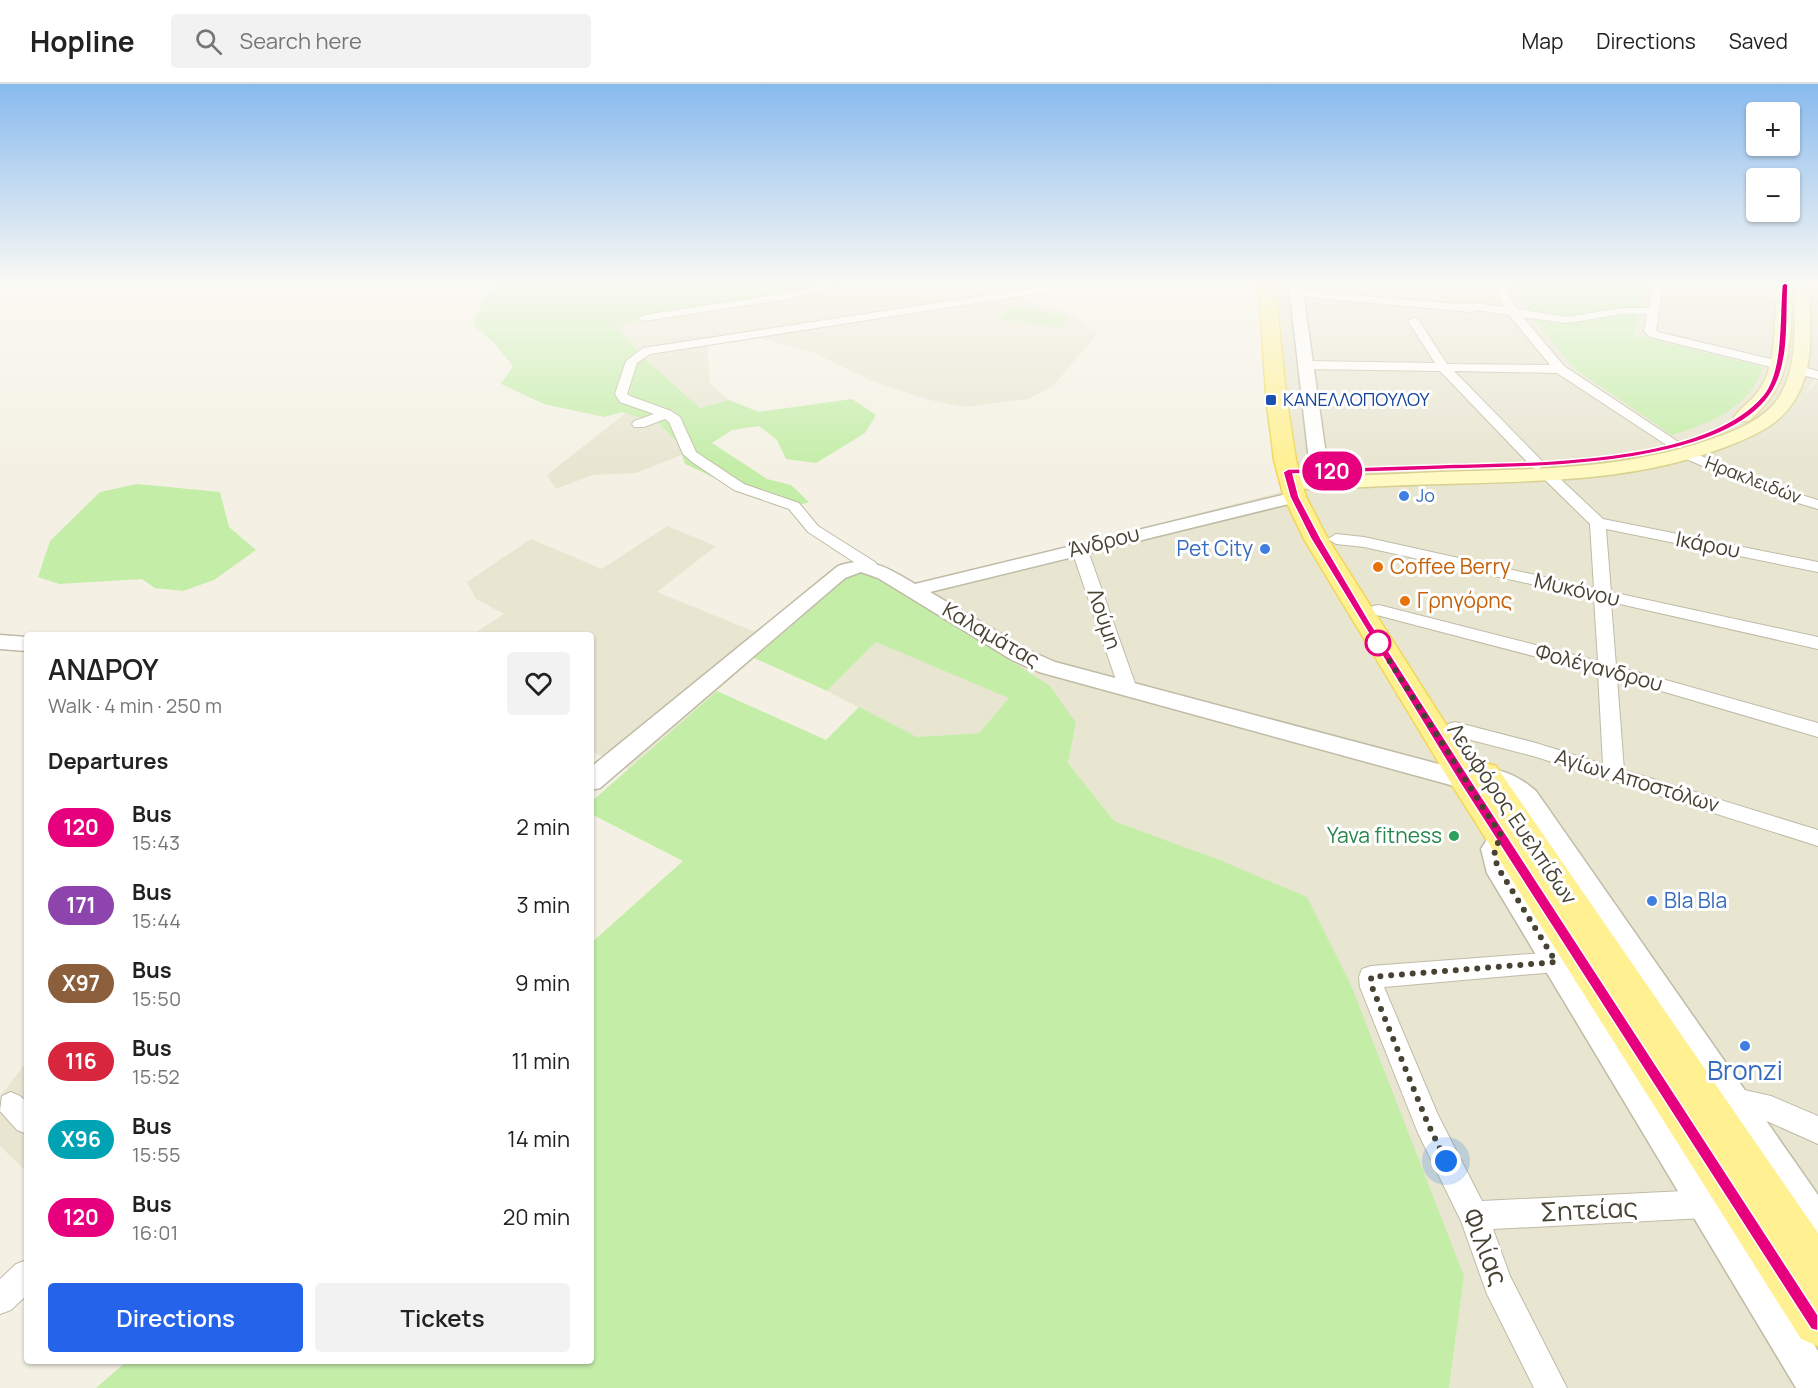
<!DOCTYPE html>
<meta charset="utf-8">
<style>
:root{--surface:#fff;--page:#f2f2f2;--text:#222;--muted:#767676;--line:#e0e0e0;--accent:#2563eb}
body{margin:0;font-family:Manrope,sans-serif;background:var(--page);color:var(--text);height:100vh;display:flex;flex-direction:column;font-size:22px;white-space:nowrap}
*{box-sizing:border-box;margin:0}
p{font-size:20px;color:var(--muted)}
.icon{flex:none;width:33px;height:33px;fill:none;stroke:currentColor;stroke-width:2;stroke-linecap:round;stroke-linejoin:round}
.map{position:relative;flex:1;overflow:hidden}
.drawer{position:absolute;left:24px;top:548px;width:570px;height:732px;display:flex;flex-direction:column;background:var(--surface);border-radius:6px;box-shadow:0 2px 4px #0004}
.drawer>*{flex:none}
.badge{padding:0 12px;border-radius:20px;font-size:21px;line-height:39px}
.fabs{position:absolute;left:1746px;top:18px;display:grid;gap:12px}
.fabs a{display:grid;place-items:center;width:54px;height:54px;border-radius:6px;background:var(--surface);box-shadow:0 2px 4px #0004;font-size:30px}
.you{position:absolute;width:30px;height:30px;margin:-15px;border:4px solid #fff;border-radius:50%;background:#1a73e8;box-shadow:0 0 0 9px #1a73e833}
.map>.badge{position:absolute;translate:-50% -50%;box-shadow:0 0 0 3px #fff}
h2{padding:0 24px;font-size:22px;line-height:54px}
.round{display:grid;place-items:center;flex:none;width:63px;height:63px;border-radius:6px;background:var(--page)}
.head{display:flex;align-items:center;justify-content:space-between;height:102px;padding:0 24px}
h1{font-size:28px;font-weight:600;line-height:45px}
.action{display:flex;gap:12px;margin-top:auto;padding:12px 24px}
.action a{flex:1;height:69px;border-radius:6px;background:var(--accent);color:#fff;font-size:24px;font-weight:600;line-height:69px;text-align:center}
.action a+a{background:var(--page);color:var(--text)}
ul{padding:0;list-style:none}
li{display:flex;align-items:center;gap:18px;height:78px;padding:0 24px}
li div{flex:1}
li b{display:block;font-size:22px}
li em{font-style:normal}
li .badge{min-width:66px;font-weight:700;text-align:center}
header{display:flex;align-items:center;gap:36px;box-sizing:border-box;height:84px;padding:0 30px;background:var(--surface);border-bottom:2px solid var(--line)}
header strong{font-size:28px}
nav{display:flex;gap:33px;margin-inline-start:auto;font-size:21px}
.search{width:420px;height:54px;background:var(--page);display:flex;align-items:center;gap:15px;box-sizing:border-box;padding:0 21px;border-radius:6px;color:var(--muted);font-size:22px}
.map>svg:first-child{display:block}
.residential{fill:#e8e5d1}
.green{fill:#c4eda8}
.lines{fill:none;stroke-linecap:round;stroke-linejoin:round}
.minor-casing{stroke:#c0bba6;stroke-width:2}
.tertiary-casing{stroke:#c0bba6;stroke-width:3}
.secondary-casing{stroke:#d8d08f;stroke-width:3}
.primary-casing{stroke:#f0d856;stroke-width:3}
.minor{fill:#fff;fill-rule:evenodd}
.tertiary{fill:#fff;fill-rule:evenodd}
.secondary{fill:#fff9c3;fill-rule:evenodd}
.primary{fill:#fff092;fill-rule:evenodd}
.line{fill:#e6007e;stroke:#fff;stroke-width:1.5}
.walk{stroke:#474233;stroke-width:6;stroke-dasharray:0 10.8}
.transit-dot{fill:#1a4fb4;stroke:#fff;stroke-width:2}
.shop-dot{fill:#3f7fe0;stroke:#fff;stroke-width:2}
.food-dot{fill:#e8710a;stroke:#fff;stroke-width:2}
.stop-dot{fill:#fff;stroke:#e6007e;stroke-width:3}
.leisure-dot{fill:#2e9e5b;stroke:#fff;stroke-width:2}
.labels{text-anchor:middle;stroke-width:6;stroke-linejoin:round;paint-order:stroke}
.far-transit-label{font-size:18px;fill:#164399;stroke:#fff;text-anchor:start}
.far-street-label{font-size:18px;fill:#474233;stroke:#fff}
.far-shop-label{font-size:18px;fill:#366cbe;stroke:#fff;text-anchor:start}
.street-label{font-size:21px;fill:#474233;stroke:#fff}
.shop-label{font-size:21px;fill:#366cbe;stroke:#fff;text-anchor:end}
.food-label{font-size:21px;fill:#c56008;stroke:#fff;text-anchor:start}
.leisure-label{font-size:21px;fill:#27864d;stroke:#fff;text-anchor:end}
.near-shop-label{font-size:26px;fill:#366cbe;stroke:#fff}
.near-street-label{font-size:26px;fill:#474233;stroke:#fff}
</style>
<header>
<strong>Hopline</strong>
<div class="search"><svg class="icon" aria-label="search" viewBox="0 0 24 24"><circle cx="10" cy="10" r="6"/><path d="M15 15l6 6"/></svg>Search here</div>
<nav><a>Map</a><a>Directions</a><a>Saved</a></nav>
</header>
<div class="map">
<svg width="1818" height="1304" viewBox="0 0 1818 1304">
<rect width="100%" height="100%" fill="#f4f1e4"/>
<g class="residential">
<path d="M 830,201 L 1087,201 L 1015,213 L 1076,231 L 1098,249 L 1053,302 L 1028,315 L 964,323 L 930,316 L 872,297 L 812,268 L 757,253 L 707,261 L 710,300 L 729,316 L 700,324 L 641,271 L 617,243 L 646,232 Z"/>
<path d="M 1259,201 L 1818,201 L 1818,288 L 1815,288 L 1815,295 L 1803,313 L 1818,296 L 1818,1304 L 1449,1304 L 1464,1192 L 1217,775 L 1114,737 L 1068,679 L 1076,639 L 901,506 L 1281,408 L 1266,333 Z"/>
<path d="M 626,329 L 659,340 L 678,359 L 682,371 L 636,389 L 592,391 L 556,405 L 547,391 Z"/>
<path d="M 667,442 L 716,462 L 657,508 L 775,556 L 628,685 L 591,667 L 591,550 L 473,550 L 504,530 L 476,515 L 467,498 L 531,455 L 602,485 Z"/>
<path d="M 876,558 L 1010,613 L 979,649 L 917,653 L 827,607 Z"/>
<path d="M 27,977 L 27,1088 L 0,1062 L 0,1013 Z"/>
</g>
<g class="green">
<path d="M 497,201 L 830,201 L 646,232 L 617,243 L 641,271 L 700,324 L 729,316 L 759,328 L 852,315 L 876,331 L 865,349 L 816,379 L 786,375 L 777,356 L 759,342 L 732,346 L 712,359 L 767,395 L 791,401 L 809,418 C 779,431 715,393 685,380 L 678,359 L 659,340 L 622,328 L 604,333 L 544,320 L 501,300 L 513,282 L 494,259 L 473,241 L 484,213 Z"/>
<path d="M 1514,201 L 1644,201 L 1634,251 L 1763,283 C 1751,323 1709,340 1672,351 L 1576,286 L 1532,234 Z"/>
<path d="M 1008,223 L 1068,231 L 1061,244 L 1000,235 Z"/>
<path d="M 137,400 L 220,408 L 229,443 L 256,466 L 214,496 L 183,507 L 155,504 L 142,495 L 59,500 L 38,493 L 50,457 L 100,408 Z"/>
<path d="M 860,489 L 872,490 L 901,506 L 1050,602 L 1076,639 L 1068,679 L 1114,737 L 1217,775 L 1307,813 L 1351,901 L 1464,1192 L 1449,1304 L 96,1304 L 127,1277 L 591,1276 L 591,859 L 683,777 L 591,730 L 591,718 L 717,607 L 826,656 L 859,623 L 917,653 L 979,649 L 1009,614 L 876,558 L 827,607 L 754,574 L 849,492 Z"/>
</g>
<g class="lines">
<defs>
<g id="minor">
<path d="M 824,201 L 843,201 L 788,215 L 644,237 L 638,234 L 644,231 L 788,209 Z"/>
<path d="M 1054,201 L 1078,201 L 1073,204 L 650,270 L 637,279 L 627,310 L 630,312 L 671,327 L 680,333 L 696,368 L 744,400 L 799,419 L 818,442 L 875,478 L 877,481 L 875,484 L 863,484 L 808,448 L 789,425 L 734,406 L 692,378 L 683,370 L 669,338 L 665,335 L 644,343 L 634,343 L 632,340 L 634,337 L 654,330 L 620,318 L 615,310 L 626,277 L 643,264 Z"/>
<path d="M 1493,201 L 1503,201 L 1517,225 L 1567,233 L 1622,224 L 1649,224 L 1653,201 L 1663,201 L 1656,246 L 1658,248 L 1783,278 L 1785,281 L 1779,285 L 1650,253 L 1644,247 L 1647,230 L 1622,230 L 1567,239 L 1523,233 L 1564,282 L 1683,361 L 1681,364 L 1671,364 L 1557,289 L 1454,287 L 1543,378 L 1545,381 L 1538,385 L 1533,384 L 1440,287 L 1306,285 L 1300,281 L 1306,277 L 1435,279 L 1408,237 L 1414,234 L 1418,235 L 1447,280 L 1550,281 L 1509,231 L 1477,226 L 1472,228 L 1296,212 L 1291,209 L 1296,206 L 1458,220 L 1473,219 L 1505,223 Z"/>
<path d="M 1799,282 L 1818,287 L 1818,295 L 1795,289 L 1795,283 Z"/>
<path d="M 1689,367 L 1778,404 L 1818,416 L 1818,425 L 1768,410 L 1684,374 L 1682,371 Z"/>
<path d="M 1548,387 L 1553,388 L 1603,435 L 1818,478 L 1818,488 L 1606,445 L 1611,508 L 1818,553 L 1818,565 L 1611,518 L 1616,582 L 1818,639 L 1818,653 L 1617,594 L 1624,686 L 1818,746 L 1818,762 L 1533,672 L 1448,650 L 1445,645 L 1448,640 L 1455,638 L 1536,659 L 1603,680 L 1598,589 L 1373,530 L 1370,526 L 1373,522 L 1379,521 L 1598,577 L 1594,514 L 1364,463 L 1336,460 L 1328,455 L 1336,450 L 1364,453 L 1594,504 L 1590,440 L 1543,394 L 1541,391 L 1543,388 Z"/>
<path d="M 1079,459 L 1087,464 L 1137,605 L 1135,609 L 1128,611 L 1121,609 L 1119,605 L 1071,464 Z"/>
<path d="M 1556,868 L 1564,871 L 1568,878 L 1564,885 L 1556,888 L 1384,903 L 1438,1031 L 1482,1117 L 1704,1106 L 1714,1110 L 1718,1120 L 1714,1130 L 1704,1134 L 1493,1145 L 1510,1192 L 1567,1304 L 1534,1304 L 1487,1210 L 1461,1137 L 1418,1049 L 1360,903 L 1359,893 L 1362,885 L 1371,882 Z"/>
<path d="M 1731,1003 L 1771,1012 L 1818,1032 L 1818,1060 L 1769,1038 L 1722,1025 L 1718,1016 L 1722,1007 Z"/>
<path d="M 11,1008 L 20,1012 L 27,1018 L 27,1050 L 17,1046 L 0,1027 L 2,1012 Z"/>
<path d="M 27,1176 L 27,1211 L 11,1226 L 0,1230 L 0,1195 L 16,1180 Z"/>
</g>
<g id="tertiary">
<path d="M 1289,201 L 1302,201 L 1327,378 C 1320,387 1313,394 1302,391 L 1299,387 L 1309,377 Z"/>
<path d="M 1295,408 L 1301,409 L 1304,413 L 1301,417 L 930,508 L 1028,566 L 1055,578 L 1465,687 L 1475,692 L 1478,687 C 1499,681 1521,694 1536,707 L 1818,1111 L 1818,1160 L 1805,1155 L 1518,721 L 1505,708 L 1478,701 L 1477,698 L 1474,703 L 1465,705 L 1039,588 L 1012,576 L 878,494 L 861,488 L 845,494 L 600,704 L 591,706 L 591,683 L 838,482 C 868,471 889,484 915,500 Z"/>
<path d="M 0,551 L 27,553 L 27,567 L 0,565 Z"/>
<path d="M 1502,743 L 1511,746 L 1515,753 L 1508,766 L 1510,779 L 1818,1267 L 1818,1304 L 1796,1304 L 1487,789 L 1481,765 L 1493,746 Z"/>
</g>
<g id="secondary">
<path d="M 1795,201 L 1809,201 C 1810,239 1816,283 1794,317 C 1779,341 1754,352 1728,362 C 1636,398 1538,397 1441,400 C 1397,401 1353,404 1309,405 L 1283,403 L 1280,399 L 1283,395 L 1290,393 C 1340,393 1390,390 1441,388 C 1535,385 1630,386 1720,352 C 1740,345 1763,335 1777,316 C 1800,284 1793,238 1795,201 Z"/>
<path d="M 1784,215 L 1792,220 C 1789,271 1790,301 1749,337 L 1737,337 L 1734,333 C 1741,323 1752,317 1759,306 C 1776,282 1774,248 1776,220 Z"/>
</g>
<path id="primary" d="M 1259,201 L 1275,201 L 1286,311 L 1296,376 L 1306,413 L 1328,455 L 1473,683 L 1485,679 L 1496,682 L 1818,1149 L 1818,1262 L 1801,1255 L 1454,704 L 1304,455 L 1284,413 L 1274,376 L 1266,311 Z"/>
</defs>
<use href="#minor" class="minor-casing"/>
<use href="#tertiary" class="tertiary-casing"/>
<use href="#secondary" class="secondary-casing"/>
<use href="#primary" class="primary-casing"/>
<use href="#minor" class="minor"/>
<use href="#tertiary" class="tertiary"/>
<use href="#secondary" class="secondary"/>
<use href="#primary" class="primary"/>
</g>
<linearGradient id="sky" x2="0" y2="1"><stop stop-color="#88baee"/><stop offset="0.52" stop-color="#faf9f3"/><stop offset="1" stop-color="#faf9f3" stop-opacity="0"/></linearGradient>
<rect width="1818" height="383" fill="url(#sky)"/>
<path class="line" d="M 1785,199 L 1788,201 C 1786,236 1791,281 1770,311 C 1721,383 1531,383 1451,385 C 1398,387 1346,389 1293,390 L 1299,413 L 1321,455 L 1370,538 L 1469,693 L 1818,1231 L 1818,1247 L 1811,1245 L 1460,699 L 1311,455 L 1290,413 L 1283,388 L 1288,385 C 1344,384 1400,382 1455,380 C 1538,378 1706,379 1763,311 C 1783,287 1779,232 1782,201 Z"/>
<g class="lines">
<path class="walk" d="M 1378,559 L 1502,753 L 1494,765 L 1497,782 L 1556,878 L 1371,893 L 1372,903 L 1428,1040 L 1446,1077"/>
</g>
<rect class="transit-dot" x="1265" y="310" width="12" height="12" rx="3"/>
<g class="shop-dot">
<circle cx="1404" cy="412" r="6"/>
<circle cx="1265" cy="465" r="6"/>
<circle cx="1652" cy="817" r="6"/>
<circle cx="1745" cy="962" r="6"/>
</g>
<g class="food-dot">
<circle cx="1378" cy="483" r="6"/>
<circle cx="1405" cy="517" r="6"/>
</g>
<circle class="stop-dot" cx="1378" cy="559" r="12"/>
<circle class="leisure-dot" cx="1454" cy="752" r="6"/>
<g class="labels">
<g class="far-transit-label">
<text x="1283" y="322">ΚΑΝΕΛΛΟΠΟΥΛΟΥ</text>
</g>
<g class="far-street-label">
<text transform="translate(1753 396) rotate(21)" y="6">Ηρακλειδών</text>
</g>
<g class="far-shop-label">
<text x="1416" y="418">Jo</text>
</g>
<g class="street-label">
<text transform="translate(1104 458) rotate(-14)" y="7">Άνδρου</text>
<text transform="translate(1708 461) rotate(11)" y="7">Ικάρου</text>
<text transform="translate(1577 506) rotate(13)" y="7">Μυκόνου</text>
<text transform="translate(1104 535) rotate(71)" y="7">Λούμη</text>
<text transform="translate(991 551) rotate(30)" y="7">Καλαμάτας</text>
<text transform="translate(1599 584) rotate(15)" y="7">Φολέγανδρου</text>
<text transform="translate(1637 697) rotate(17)" y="7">Αγίων Αποστόλων</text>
<text transform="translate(1512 730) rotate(56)" y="7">Λεωφόρος Ευελπίδων</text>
</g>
<g class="shop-label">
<text x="1253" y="472">Pet City</text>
<text x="1664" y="824" text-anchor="start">Bla Bla</text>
</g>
<g class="food-label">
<text x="1390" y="490">Coffee Berry</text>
<text x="1417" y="524">Γρηγόρης</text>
</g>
<g class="leisure-label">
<text x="1442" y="759">Yava fitness</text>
</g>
<g class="near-shop-label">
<text x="1745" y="996">Bronzi</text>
</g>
<g class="near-street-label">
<text transform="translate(1589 1126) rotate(-3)" y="9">Σητείας</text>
<text transform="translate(1485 1163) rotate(68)" y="9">Φιλίας</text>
</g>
</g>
</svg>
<div class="fabs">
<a>+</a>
<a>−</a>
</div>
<div class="you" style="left:1446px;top:1077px"></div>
<b class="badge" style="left:1332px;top:387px;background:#e6007e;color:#fff">120</b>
<section class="drawer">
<div class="head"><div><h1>ΑΝΔΡΟΥ</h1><p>Walk · 4 min · 250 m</p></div><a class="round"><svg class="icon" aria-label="heart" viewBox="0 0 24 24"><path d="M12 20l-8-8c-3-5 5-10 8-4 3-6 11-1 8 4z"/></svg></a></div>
<h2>Departures</h2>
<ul>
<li><span class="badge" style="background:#e6007e;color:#fff">120</span><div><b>Bus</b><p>15:43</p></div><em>2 min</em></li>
<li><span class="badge" style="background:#8e44ad;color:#fff">171</span><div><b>Bus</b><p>15:44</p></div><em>3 min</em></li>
<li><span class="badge" style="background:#8b5e3c;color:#fff">X97</span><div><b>Bus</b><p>15:50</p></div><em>9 min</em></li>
<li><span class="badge" style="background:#d7263d;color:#fff">116</span><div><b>Bus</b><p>15:52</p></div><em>11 min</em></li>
<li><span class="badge" style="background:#00a3b4;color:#fff">Χ96</span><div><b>Bus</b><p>15:55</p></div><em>14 min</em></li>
<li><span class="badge" style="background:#e6007e;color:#fff">120</span><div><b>Bus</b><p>16:01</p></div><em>20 min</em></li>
</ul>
<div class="action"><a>Directions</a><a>Tickets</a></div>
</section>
</div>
